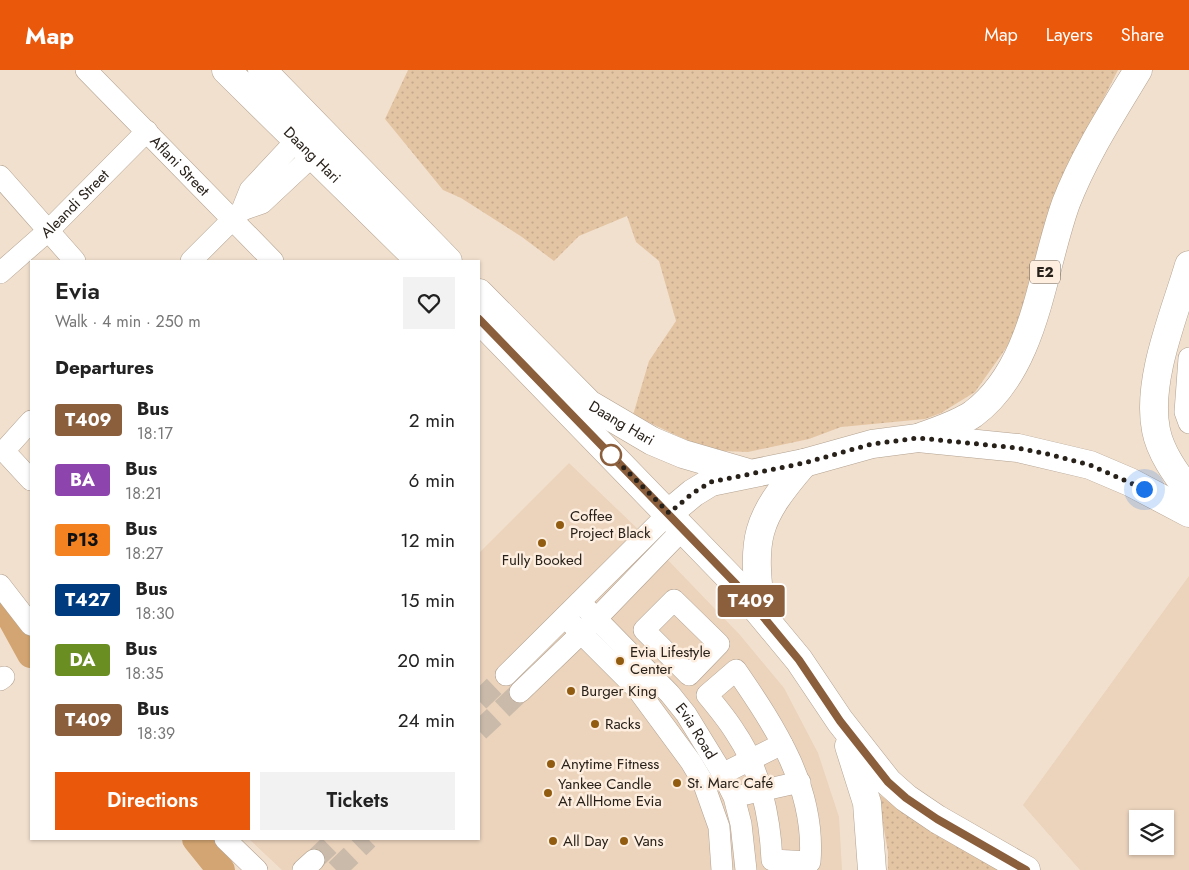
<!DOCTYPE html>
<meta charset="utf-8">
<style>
:root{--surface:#fff;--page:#f2f2f2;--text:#222;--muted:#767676;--accent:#ea580c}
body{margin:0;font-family:Jost,sans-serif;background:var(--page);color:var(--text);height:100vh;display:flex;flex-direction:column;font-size:19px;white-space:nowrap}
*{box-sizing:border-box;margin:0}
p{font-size:16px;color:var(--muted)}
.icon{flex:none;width:28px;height:28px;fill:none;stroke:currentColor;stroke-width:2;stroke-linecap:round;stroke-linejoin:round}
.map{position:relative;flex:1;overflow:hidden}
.panel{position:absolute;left:30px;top:190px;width:450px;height:580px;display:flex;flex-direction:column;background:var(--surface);border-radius:0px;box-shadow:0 1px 4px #0004}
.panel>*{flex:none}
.badge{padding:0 10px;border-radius:4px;font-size:18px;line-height:32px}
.controls{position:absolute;left:1129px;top:740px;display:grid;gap:10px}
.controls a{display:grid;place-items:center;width:45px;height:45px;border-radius:0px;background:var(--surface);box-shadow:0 1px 4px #0004;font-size:25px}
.you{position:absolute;width:25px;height:25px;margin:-12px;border:4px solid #fff;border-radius:50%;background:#1a73e8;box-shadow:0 0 0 8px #1a73e833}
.map>.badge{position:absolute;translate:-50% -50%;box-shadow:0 0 0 2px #fff}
h2{padding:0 25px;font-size:19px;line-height:45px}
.round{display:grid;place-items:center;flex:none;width:52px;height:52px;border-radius:0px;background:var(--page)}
.head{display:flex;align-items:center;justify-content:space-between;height:85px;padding:0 25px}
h1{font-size:24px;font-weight:600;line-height:38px}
.button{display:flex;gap:10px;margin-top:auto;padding:10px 25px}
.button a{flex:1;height:58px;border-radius:0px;background:var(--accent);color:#fff;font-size:20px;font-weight:600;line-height:58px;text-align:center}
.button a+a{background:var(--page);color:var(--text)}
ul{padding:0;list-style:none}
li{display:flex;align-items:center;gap:15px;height:60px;padding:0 25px}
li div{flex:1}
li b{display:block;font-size:19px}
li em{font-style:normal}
li .badge{min-width:55px;font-weight:700;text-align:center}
header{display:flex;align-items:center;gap:30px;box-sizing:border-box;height:70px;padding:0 25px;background:var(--accent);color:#fff}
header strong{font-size:24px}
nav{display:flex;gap:28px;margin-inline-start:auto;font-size:18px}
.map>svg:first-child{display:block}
.built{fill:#ebd3bc;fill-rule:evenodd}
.grass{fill:url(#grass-dots)}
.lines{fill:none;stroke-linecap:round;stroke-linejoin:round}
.river{stroke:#d3a572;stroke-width:28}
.minor-tunnel{stroke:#cabaaa;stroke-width:21;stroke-dasharray:21 11;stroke-linecap:butt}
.minor-casing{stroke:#b2a18f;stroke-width:22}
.major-casing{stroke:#b2a18f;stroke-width:29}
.highway-casing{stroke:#b2a18f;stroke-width:29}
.minor{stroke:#fff;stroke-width:21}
.major{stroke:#fff;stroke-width:28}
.highway{stroke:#fff;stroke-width:28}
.line-casing{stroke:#fff;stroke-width:11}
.line{stroke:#8b5e3c;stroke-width:8}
.walk{stroke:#28211a;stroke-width:5;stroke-dasharray:0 9}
.stop-dot{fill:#fff;stroke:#8b5e3c;stroke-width:2.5}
.poi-dot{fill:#915c10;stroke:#fdeedf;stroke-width:2}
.labels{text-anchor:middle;stroke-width:5;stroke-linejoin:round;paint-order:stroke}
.shield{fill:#fdeedf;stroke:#685e55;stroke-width:1}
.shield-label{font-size:14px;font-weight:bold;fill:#28211a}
.street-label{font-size:15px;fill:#28211a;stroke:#fdeedf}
.poi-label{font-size:15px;fill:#28211a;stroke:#fdeedf;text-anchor:start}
</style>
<header>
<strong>Map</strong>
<nav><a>Map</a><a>Layers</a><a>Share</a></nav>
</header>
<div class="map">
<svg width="1189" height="800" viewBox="0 0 1189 800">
<defs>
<pattern id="grass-dots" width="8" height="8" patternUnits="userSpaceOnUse" patternTransform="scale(1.25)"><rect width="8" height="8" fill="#e4c5a3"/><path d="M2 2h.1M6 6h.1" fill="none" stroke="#c4a98c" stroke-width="1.8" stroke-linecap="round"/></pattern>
</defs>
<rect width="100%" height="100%" fill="#f2e0ce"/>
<g class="built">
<path d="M 569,393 L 642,463 L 740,565 L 784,618 L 818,683 L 839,747 L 842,800 L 282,800 L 249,769 L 479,769 L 479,483 Z"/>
<path d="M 1189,506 L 1189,800 L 1080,800 L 1023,735 ZM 1138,749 L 1165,749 L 1165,776 L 1138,776 Z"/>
</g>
<g class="grass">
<path d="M 408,0 L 1118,0 L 1089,57 L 1011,271 L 975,322 L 941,343 L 925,349 L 841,357 L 809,369 L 748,382 L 723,381 L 697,375 L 633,345 L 649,291 L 676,251 L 659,191 L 636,172 L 627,146 L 579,166 L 554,191 L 522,167 L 461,128 L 443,120 L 385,49 Z"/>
<path d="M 880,725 L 906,745 L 1004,800 L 888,800 L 888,782 L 878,726 Z"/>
</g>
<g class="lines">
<g class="river">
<path d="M 0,535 L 10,546 L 31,584"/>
<path d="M 196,769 L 221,800"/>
</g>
<g class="minor-tunnel">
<path d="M 479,631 L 506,605"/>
<path d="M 479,661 L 520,622"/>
<path d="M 314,790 L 336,769"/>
<path d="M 336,800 L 368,769"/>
</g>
<defs>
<g id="minor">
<path id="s1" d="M 86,0 L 273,191"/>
<path d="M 0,106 L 75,191"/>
<path d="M 242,140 L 262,133 L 323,76"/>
<path d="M 191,191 L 242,140 L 250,120 L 307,59"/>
<path id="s2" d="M 0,203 L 49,160 L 147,61"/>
<path d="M 1189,288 L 1185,342 L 1189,353"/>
<path d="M 31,351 L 4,381 L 31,410"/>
<path d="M 0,515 L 31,555"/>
<path d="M 674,530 L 719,574 L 689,605 L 644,560 Z"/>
<path id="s3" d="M 580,532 L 670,624 L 686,644 L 721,701 L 734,727 L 741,754 L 746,800"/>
<path d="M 565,547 L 638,620 L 691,692 L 703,712 L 719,757 L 722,800"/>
<path d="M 736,600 C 776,658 816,719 810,792 L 772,790 C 770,747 760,698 735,662 C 727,649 717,637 707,625 Z"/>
<path d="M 506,605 L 669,443"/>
<path d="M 0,610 L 4,607"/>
<path d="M 520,622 L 596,549 L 683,459"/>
<path d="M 722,704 L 782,674"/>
<path d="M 746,724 L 800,712"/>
<path d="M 225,769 L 257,800"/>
<path d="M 303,800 L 314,790"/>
</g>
<g id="major">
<path id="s4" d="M 226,0 L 420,191"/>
<path d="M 262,0 L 448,191"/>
<path id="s5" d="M 479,223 L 589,334 L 652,371 L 683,384 L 745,402"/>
<path d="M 479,249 L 736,514 L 799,590 L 840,651 L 888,712 L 906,728 L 937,749 L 1026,800"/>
<path d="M 669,443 L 693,423 L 711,412 L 804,393 L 872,374 L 918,368 L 1018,378 L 1090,395 L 1130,412 L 1189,443"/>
<path d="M 761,543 C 752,467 754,451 804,393"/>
<path d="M 849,676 L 867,733 L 872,800"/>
</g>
<g id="highway">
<path d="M 1189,195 C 1175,243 1146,310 1156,360 C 1160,382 1176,404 1189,421"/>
<path d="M 918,368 C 936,361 957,355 973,344 C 1036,297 1041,202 1066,133 C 1084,86 1112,43 1138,0"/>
</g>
</defs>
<use href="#minor" class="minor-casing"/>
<use href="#major" class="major-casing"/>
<use href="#highway" class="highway-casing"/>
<use href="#minor" class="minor"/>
<use href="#major" class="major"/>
<use href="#highway" class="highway"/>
</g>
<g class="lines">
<defs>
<path id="line" d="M 479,249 L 736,514 L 799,590 L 840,651 L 888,712 L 906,728 L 937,749 L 1026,800"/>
</defs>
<use href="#line" class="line-casing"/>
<use href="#line" class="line"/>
<path class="walk" d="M 611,385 L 669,443 L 693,423 L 711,412 L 804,393 L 872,374 L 918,368 L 1018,378 L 1052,385 L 1090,395 L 1144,419"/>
</g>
<circle class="stop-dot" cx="611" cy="385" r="10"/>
<g class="poi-dot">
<circle cx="560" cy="455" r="5"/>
<circle cx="542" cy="473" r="5"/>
<circle cx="620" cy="591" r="5"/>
<circle cx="571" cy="621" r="5"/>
<circle cx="595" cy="654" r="5"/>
<circle cx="551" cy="694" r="5"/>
<circle cx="677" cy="713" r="5"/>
<circle cx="548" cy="723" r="5"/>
<circle cx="553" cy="771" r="5"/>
<circle cx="624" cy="771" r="5"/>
</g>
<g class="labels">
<rect class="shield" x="1030" y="190.5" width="30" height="23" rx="4"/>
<g class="shield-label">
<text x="1045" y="207">E2</text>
</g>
<g class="street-label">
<text dy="5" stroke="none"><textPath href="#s4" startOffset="121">Daang Hari</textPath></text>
<text dy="5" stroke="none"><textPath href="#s1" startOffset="134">Aflani Street</textPath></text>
<text dy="5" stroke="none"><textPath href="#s2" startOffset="102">Aleandi Street</textPath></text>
<text dy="5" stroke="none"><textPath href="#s5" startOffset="194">Daang Hari</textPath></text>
<text dy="5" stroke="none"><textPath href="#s3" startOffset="174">Evia Road</textPath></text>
</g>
<g class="poi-label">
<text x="570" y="451">Coffee<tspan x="570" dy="17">Project Black</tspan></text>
<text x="542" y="495" text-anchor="middle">Fully Booked</text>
<text x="630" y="587">Evia Lifestyle<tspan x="630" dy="17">Center</tspan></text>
<text x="581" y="626">Burger King</text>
<text x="605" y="659">Racks</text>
<text x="561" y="699">Anytime Fitness</text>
<text x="687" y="718">St. Marc Café</text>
<text x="558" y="719">Yankee Candle<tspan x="558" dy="17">At AllHome Evia</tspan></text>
<text x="563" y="776">All Day</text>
<text x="634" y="776">Vans</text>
</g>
</g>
</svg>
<div class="controls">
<a><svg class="icon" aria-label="layers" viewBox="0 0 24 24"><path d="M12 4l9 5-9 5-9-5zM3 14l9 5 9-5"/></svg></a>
</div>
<div class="you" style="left:1144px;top:419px"></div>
<b class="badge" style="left:751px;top:531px;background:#8b5e3c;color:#fff">T409</b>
<section class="panel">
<div class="head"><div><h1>Evia</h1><p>Walk · 4 min · 250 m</p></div><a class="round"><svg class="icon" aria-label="heart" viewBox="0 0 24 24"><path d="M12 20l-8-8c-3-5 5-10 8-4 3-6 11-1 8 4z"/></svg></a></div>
<h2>Departures</h2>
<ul>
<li><span class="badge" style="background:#8b5e3c;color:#fff">T409</span><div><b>Bus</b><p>18:17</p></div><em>2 min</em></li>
<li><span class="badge" style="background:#8e44ad;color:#fff">BA</span><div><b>Bus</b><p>18:21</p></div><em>6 min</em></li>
<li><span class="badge" style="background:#f58220;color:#111">P13</span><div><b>Bus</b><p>18:27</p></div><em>12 min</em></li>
<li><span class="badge" style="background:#003b80;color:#fff">T427</span><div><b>Bus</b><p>18:30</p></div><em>15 min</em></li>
<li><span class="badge" style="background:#6b8e23;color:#fff">DA</span><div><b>Bus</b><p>18:35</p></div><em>20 min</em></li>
<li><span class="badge" style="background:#8b5e3c;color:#fff">T409</span><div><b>Bus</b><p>18:39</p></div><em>24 min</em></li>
</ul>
<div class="button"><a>Directions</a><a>Tickets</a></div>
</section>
</div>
